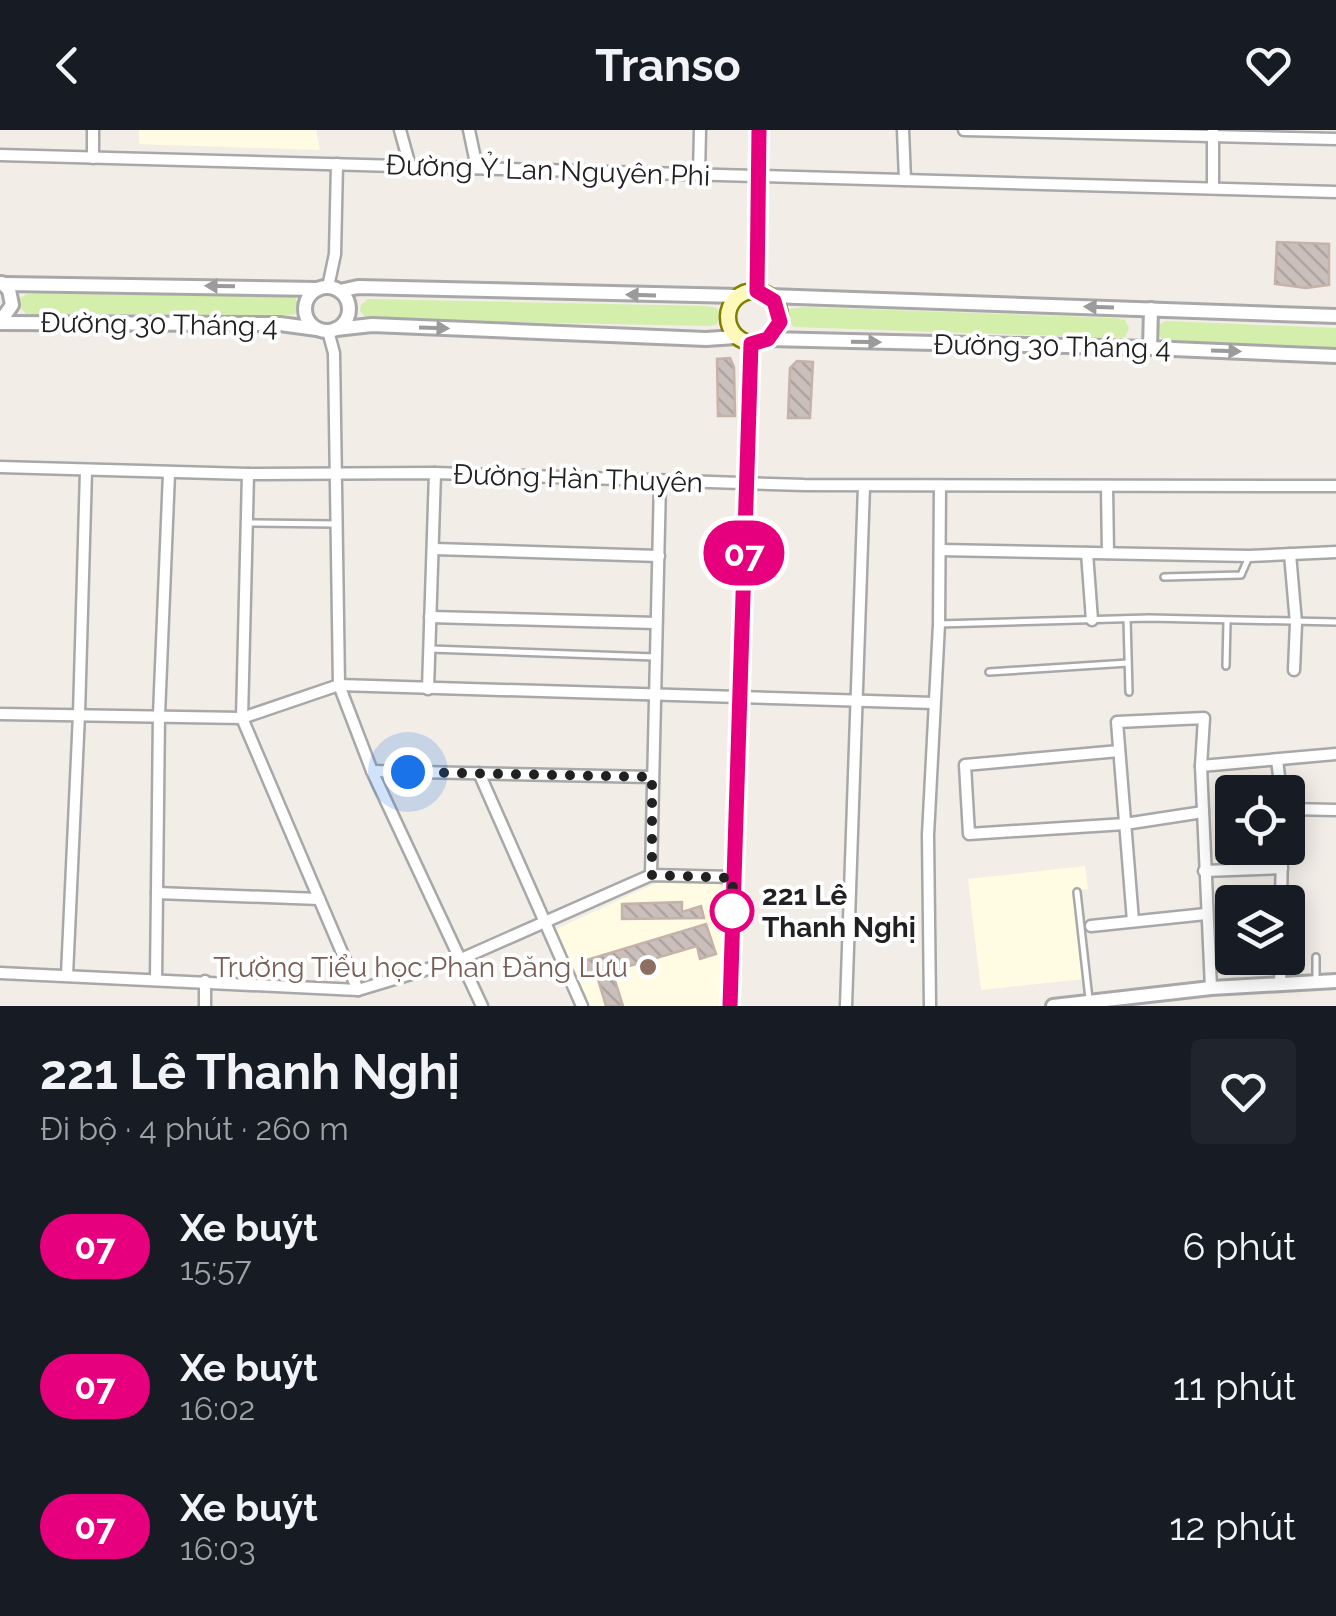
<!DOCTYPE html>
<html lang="vi">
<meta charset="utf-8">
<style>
:root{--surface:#171b24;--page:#20242c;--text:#f1f3f6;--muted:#9ea1a6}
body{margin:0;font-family:Raleway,sans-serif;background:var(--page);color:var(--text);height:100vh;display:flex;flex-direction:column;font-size:38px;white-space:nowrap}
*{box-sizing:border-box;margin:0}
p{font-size:32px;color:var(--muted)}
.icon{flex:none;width:55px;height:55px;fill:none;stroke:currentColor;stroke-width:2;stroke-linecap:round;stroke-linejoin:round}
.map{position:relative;height:876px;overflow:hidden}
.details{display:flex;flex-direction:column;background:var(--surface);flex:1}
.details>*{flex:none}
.badge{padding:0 20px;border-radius:32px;font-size:35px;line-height:65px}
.tools{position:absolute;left:1215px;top:645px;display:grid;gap:20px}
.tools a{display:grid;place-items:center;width:90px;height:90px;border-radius:10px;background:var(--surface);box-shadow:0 5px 25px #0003;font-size:50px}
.you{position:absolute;width:50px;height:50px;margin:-25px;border:8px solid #fff;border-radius:50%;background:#1a73e8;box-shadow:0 0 0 15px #1a73e833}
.map>.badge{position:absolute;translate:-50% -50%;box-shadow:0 0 0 5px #fff}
.round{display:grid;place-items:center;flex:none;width:105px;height:105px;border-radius:10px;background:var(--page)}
.head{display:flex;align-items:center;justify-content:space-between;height:170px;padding:0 40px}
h1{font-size:48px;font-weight:700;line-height:75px}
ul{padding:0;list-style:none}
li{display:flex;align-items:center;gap:30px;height:140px;padding:0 40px}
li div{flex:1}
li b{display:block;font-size:38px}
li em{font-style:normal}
li .badge{min-width:110px;font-weight:700;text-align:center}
header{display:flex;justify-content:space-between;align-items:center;height:130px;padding:0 40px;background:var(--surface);font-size:45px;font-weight:700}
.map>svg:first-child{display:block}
.education{fill:#fffce3}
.grass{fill:#d4eeab}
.building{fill:url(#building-back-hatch);stroke:#c5b2a9;stroke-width:2.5}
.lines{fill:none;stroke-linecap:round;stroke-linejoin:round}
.service-casing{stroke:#a8a8a8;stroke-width:10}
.minor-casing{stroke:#a8a8a8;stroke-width:15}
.tertiary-casing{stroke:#a8a8a8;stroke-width:18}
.secondary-casing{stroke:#807f00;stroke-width:19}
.service{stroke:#fff;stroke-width:5}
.minor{stroke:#fff;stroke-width:10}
.tertiary{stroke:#fff;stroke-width:12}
.secondary{stroke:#fdf9ba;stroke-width:14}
.oneway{fill:#9b9b9b}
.line-casing{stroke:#fff;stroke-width:22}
.line{stroke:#e6007e;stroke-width:15}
.walk{stroke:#212121;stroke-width:10;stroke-dasharray:0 18}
.stop-dot{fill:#fff;stroke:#e6007e;stroke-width:5}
.education-dot{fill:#8d6e63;stroke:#fff;stroke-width:4}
.labels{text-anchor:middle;stroke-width:8;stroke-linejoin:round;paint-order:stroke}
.street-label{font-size:28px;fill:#212121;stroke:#fff}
.stop-label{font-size:28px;font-weight:bold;fill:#212121;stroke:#fff;text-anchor:start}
.education-label{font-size:28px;fill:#785e54;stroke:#fff;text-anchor:end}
</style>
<header><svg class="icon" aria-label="back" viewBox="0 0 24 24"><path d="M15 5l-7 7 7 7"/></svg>Transo<svg class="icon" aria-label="heart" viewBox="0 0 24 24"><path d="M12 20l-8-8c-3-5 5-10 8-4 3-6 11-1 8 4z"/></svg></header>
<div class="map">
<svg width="1336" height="876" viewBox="0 0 1336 876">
<defs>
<pattern id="building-back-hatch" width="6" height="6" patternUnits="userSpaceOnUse" patternTransform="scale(2.5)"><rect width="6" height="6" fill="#cabfba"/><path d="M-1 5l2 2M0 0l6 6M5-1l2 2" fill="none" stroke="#ada4a0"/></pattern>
</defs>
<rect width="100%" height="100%" fill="#f2ede7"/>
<g class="education">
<path d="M 139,0 L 316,0 L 320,20 L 139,14 Z"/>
<path d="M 1085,736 L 1088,759 L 1074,761 L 1084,849 L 981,860 L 968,749 Z"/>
<path d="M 656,753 L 720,754 L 726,764 L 723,876 L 589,876 L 556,799 Z"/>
</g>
<g class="grass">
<path d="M 27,164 L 285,165 L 295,167 L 299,176 L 295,184 L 287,185 L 26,184 L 19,175 L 19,169 Z"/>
<path d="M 368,169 L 707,176 L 717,178 L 721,186 L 716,195 L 709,196 L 367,189 L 360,181 L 361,175 Z"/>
<path d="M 803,177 L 1115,188 L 1125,190 L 1129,198 L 1125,207 L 1117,208 L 794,197 L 786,189 L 790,179 Z"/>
<path d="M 1165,191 L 1336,198 L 1336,218 L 1164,211 L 1157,203 L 1157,196 Z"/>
</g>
<g class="building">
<path d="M 1277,112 L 1329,114 L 1329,155 L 1306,158 L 1275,154 Z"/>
<path d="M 730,228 L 734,237 L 735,286 L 718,286 L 717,229 Z"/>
<path d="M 797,231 L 813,232 L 810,288 L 788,288 L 790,238 Z"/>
<path d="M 682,772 L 682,782 L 701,776 L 704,788 L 622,789 L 622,774 Z"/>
<path d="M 706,794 L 716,824 L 700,829 L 697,816 L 612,841 L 623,876 L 606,876 L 597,846 L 588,848 L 583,831 Z"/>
</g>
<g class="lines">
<defs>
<g id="service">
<path d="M 250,393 L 334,394"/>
<path d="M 1164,447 L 1241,445 L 1248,429"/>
<path d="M 1127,489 L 1129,562"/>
<path d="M 939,494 L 1149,488 L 1336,492"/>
<path d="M 430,519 L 655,527"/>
<path d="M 1226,536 L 1227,491"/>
<path d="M 989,542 L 1128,533"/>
<path d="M 1077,762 L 1089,869"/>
<path d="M 1316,827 L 1316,849"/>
</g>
<g id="minor">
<path d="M 400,0 L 410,36"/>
<path d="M 469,0 L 477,38"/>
<path d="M 903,0 L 905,50"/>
<path d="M 964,0 L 1336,9"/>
<path d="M 1213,1 L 1213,58"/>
<path d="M 0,25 L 1336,62"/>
<path d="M 93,28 L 93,0"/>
<path d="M 699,44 L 700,0"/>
<path d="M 328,157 L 335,124 L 337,34"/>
<path d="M 328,201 L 334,223 L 339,555 L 372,641 L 482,876"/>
<path d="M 0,337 L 248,344 L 435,343 L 804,355 L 1336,356"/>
<path d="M 248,344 L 242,588 L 358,860"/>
<path d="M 1107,357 L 1108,423"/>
<path d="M 434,419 L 659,426"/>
<path d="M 940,420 L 1249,426 L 1336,422"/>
<path d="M 1087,423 L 1092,490"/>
<path d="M 1290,424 L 1296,493 L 1294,540"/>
<path d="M 430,487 L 656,493"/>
<path d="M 428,559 L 435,343"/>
<path d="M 0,584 L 242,588 L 339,555 L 934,573"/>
<path d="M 1119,621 L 965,635 L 969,704 L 1125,694 L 1203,682"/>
<path d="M 1277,630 L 1281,662"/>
<path d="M 1201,636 L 1336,624"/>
<path d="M 372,641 L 652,647"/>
<path d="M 479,643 L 582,876"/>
<path d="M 1288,679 L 1336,680"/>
<path d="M 1204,741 L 1282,738"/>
<path d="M 651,745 L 660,352"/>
<path d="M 157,763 L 319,769"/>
<path d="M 1281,772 L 1282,718"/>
<path d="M 1133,791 L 1117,592 L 1204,588 L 1201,636 L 1211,858"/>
<path d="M 1091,796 L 1206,784"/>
<path d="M 0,843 L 358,860 L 461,829 L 651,745 L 733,747"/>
<path d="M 67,845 L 79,584 L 86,341"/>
<path d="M 156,849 L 159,585 L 169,343"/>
<path d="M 205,851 L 205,876"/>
<path d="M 1280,853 L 1281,828"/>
<path d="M 846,876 L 864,356"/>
<path d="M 930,876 L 928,705 L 939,494 L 940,356"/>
</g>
<g id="tertiary">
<path d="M 5,154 L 318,159"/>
<circle cx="327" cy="179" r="22"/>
<path d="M 340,161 L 358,157 L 738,166"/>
<path d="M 769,166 L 1336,186"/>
<path d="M 0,192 L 12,175 L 9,160 L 2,153"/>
<path d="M 0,193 L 280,194 L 317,199"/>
<path d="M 336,199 L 372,195 L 706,209 L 736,207"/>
<path d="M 768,209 L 1150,218 L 1336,226"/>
<path d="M 1150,218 L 1151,179"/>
<path d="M 1053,876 L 1211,858 L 1336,851"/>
</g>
<g id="secondary">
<circle cx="754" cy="187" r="26"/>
<path d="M 757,161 L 759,0"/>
<path d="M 730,876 L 751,214"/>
</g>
</defs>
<use href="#service" class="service-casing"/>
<use href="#minor" class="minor-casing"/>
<use href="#tertiary" class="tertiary-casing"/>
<use href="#secondary" class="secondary-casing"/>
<use href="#service" class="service"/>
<use href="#minor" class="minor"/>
<use href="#tertiary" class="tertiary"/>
<use href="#secondary" class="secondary"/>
</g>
<defs><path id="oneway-solid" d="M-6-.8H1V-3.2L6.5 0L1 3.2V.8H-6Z" transform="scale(2.5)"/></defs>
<g class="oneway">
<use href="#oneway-solid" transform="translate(220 156) rotate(-179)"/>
<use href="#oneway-solid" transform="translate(641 165) rotate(-178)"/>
<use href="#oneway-solid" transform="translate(1099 177) rotate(-178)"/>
<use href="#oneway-solid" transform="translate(434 198) rotate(2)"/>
<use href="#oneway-solid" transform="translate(866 212) rotate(1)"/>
<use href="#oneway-solid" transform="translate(1226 221) rotate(2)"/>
</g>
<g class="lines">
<defs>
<path id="line" d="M 730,876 L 751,214 L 768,209 L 780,192 L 774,171 L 757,161 L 759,0"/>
</defs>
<use href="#line" class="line-casing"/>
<use href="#line" class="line"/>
<path class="walk" d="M 408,642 L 652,647 L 652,745 L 733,748 L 732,781"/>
</g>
<circle class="stop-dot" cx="732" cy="781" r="20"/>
<circle class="education-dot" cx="648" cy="837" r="10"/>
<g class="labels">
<g class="street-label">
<text transform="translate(548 40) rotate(2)" y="10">Đường Ỷ Lan Nguyên Phi</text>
<text transform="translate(159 194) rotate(1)" y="10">Đường 30 Tháng 4</text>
<text transform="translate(1052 216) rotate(1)" y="10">Đường 30 Tháng 4</text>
<text transform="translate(578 348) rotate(2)" y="10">Đường Hàn Thuyên</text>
</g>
<g class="stop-label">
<text x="762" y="775">221 Lê<tspan x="762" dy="32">Thanh Nghị</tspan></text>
</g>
<g class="education-label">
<text x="628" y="847">Trường Tiểu học Phan Đăng Lưu</text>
</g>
</g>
</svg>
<div class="tools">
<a><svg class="icon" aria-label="locate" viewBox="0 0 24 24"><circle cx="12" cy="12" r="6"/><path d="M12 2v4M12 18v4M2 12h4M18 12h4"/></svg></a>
<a><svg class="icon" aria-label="layers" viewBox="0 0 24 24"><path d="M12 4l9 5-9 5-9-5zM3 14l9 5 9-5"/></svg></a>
</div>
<div class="you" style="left:408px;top:642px"></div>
<b class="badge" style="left:744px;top:423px;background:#e6007e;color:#fff">07</b>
</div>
<section class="details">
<div class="head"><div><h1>221 Lê Thanh Nghị</h1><p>Đi bộ · 4 phút · 260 m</p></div><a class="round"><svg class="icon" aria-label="heart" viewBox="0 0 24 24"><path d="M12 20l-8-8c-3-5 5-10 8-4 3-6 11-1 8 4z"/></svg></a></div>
<ul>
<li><span class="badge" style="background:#e6007e;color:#fff">07</span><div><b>Xe buýt</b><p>15:57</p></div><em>6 phút</em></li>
<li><span class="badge" style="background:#e6007e;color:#fff">07</span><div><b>Xe buýt</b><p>16:02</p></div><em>11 phút</em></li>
<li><span class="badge" style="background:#e6007e;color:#fff">07</span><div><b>Xe buýt</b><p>16:03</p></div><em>12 phút</em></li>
</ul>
</section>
